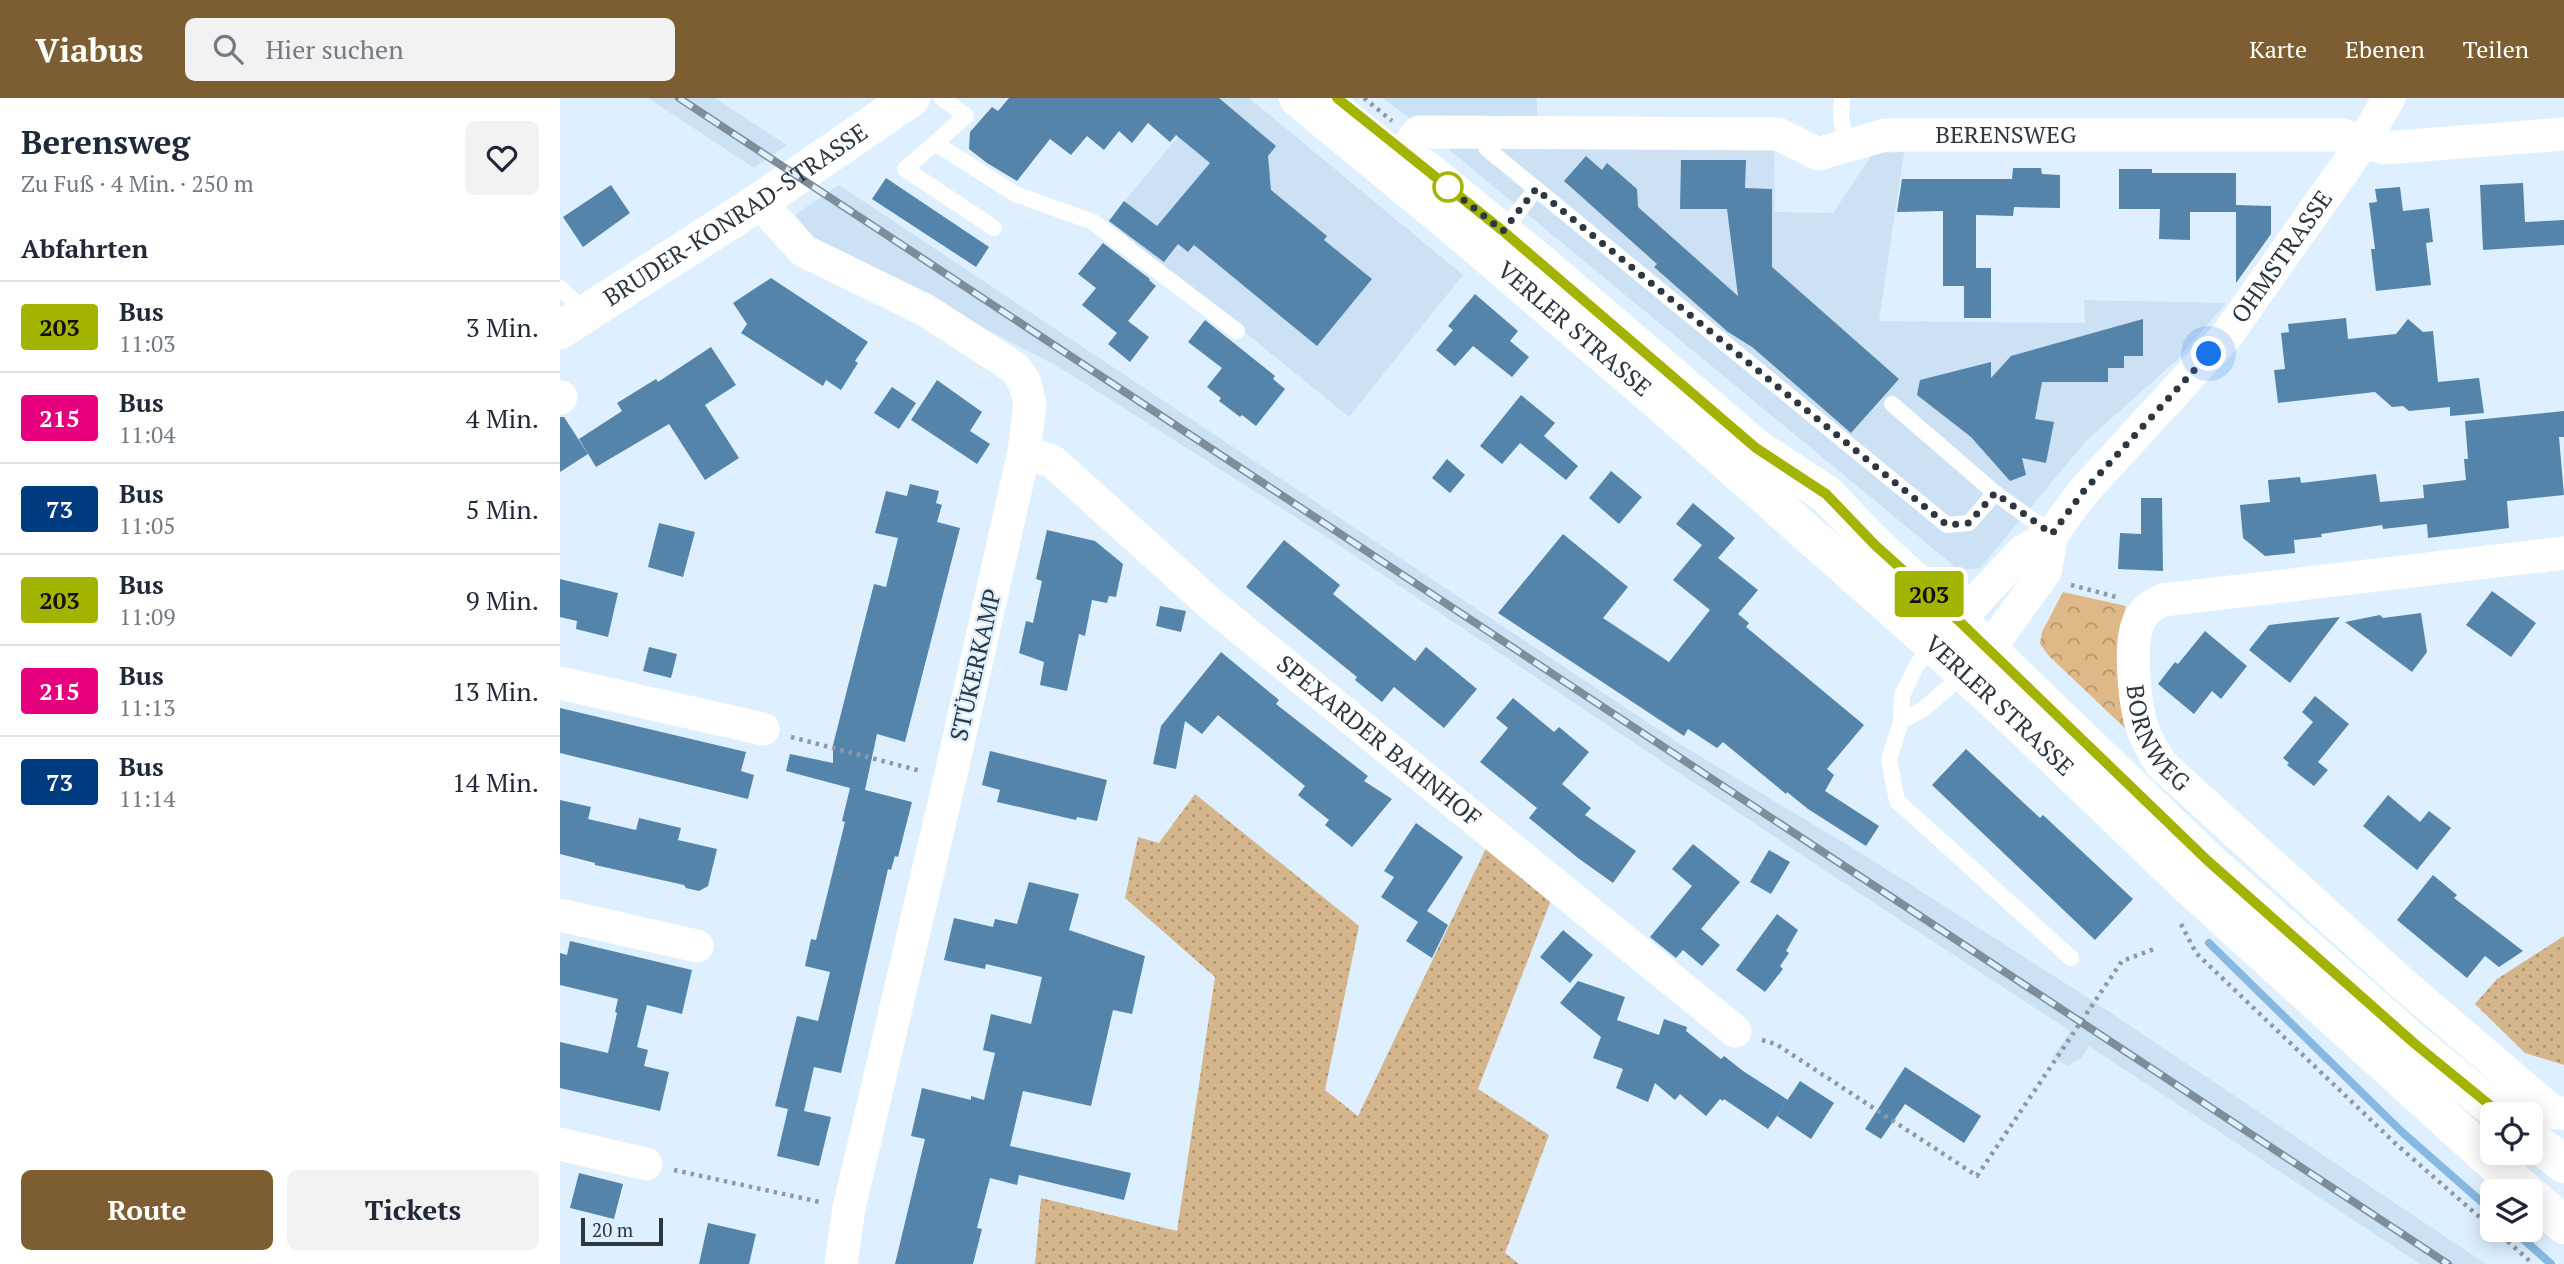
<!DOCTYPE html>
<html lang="de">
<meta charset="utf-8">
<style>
:root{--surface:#fff;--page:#f2f2f3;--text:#1f2937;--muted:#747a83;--line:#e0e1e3;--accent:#7d5e33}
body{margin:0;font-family:"PT Serif",serif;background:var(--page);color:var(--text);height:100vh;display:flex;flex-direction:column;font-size:26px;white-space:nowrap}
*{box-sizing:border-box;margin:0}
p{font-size:23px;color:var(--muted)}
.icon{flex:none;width:38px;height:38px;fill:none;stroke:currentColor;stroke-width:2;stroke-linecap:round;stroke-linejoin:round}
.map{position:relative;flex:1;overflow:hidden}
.side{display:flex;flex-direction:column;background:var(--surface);width:560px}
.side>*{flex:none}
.badge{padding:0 14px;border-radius:5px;font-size:24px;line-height:46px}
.buttons{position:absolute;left:1920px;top:1004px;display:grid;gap:14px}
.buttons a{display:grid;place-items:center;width:63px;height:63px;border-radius:10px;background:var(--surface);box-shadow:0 4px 18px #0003;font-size:35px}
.scale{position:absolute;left:21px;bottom:18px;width:82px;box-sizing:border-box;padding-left:7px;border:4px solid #2c3741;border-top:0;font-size:19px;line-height:24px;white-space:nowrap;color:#2c3741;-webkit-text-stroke:5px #def0ff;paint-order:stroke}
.you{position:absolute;width:35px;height:35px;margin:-18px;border:5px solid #fff;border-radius:50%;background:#1a73e8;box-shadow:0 0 0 10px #1a73e833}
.map>.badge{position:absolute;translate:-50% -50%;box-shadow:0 0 0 4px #fff}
h2{padding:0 21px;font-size:26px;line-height:63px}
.round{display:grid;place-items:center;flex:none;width:74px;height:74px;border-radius:10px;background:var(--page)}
.overview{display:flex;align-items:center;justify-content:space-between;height:119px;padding:0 21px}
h1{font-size:33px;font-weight:800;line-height:52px}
.primary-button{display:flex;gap:14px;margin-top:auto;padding:14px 21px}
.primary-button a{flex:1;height:80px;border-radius:10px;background:var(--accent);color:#fff;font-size:28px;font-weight:800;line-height:80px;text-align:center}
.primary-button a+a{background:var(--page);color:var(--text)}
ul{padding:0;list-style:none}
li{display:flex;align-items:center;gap:21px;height:91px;padding:0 21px;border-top:2px solid var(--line)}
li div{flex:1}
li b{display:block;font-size:26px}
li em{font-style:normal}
li .badge{min-width:77px;font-weight:700;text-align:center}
header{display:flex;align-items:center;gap:42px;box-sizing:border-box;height:98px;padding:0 35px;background:var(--accent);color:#fff}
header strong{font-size:33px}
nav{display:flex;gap:38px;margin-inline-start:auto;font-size:24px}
.search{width:490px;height:63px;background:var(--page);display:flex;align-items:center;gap:18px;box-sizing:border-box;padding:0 24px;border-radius:10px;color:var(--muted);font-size:26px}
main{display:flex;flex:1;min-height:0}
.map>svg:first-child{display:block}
.built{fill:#cce2f4}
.grass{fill:url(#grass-dots)}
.forest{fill:url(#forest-crowns)}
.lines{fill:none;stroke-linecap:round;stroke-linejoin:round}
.stream{stroke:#87b8e2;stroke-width:8}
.building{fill:#5584ab}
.path{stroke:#8b9aa6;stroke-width:4.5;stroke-dasharray:3.5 5;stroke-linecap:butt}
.service{stroke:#fff;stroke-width:16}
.minor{stroke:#fff;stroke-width:33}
.tertiary{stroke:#fff;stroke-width:38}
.secondary{stroke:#fff;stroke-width:38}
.rail-casing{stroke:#7f8d99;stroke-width:8}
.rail{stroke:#def0ff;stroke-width:5;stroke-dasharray:16;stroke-linecap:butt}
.line-casing{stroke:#fff;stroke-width:16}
.line{stroke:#a3b400;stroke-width:10}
.walk{stroke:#2c3741;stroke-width:7;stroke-dasharray:0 12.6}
.stop-dot{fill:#fff;stroke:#a3b400;stroke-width:3.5}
.labels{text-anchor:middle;stroke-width:5;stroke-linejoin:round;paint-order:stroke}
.street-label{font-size:24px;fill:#2c3741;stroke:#def0ff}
</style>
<header>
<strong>Viabus</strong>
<div class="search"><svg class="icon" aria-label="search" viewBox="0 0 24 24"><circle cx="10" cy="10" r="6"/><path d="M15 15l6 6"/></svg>Hier suchen</div>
<nav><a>Karte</a><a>Ebenen</a><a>Teilen</a></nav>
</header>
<main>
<section class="side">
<div class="overview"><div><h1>Berensweg</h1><p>Zu Fuß · 4 Min. · 250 m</p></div><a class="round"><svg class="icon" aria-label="heart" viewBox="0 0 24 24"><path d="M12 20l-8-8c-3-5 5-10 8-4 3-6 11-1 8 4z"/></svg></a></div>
<h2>Abfahrten</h2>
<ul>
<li><span class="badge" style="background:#a3b400;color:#111">203</span><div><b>Bus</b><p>11:03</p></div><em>3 Min.</em></li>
<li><span class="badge" style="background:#e6007e;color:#fff">215</span><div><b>Bus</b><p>11:04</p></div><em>4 Min.</em></li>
<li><span class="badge" style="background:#003b80;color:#fff">73</span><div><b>Bus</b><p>11:05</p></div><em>5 Min.</em></li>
<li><span class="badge" style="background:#a3b400;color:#111">203</span><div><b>Bus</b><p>11:09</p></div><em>9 Min.</em></li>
<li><span class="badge" style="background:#e6007e;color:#fff">215</span><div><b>Bus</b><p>11:13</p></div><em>13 Min.</em></li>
<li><span class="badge" style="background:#003b80;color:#fff">73</span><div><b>Bus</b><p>11:14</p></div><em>14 Min.</em></li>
</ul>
<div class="primary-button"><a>Route</a><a>Tickets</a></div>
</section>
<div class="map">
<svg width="2004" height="1166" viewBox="0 0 2004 1166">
<defs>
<pattern id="grass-dots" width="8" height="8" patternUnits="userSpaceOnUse" patternTransform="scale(1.75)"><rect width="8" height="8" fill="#d4b58c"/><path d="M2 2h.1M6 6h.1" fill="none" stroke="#ac9474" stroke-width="1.8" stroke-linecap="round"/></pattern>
<pattern id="forest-crowns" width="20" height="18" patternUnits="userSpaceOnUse" patternTransform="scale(1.75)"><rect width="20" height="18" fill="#deb886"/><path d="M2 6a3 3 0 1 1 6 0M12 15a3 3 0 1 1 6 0" fill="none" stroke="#b4966f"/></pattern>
</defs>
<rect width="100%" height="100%" fill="#def0ff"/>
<g class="built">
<path d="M 88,0 L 155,0 L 227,47 L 194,70 Z"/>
<path d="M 650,0 L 689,0 L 903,177 L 789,319 L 548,123 Z"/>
<path d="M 822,0 L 977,0 L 977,24 L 855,24 Z"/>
<path d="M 882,46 L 1214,47 L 1215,114 L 1273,115 L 1313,55 L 1344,54 L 1319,223 L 1525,225 L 1524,202 L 1666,205 L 1618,261 L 1527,342 L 1420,470 L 1399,472 Z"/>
<path d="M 279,87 L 1123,648 L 1304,757 L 1530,901 L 1926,1166 L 1860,1166 L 1529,948 L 1521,960 L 1507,968 L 1493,959 L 1510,933 L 1270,776 L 765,438 L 499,269 L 256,143 L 235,117 Z"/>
</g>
<g class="grass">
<path d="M 635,696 L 799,828 L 765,992 L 798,1018 L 927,748 L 991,802 L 918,991 L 989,1037 L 945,1155 L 959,1166 L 475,1166 L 481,1100 L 617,1133 L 655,879 L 565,800 L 578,739 L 599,745 Z"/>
<path d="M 2004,838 L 2004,967 L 1965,955 L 1915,906 L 1937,881 Z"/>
</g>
<path class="forest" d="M 1503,494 L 1566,508 C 1552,555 1562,588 1570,635 L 1489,558 L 1480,546 L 1482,534 Z"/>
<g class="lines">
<g class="stream">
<path d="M 1649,845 L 1842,1034 L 1932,1113"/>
<path d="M 1953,1132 L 1991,1166"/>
</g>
</g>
<g class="building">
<path d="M 449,0 L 659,0 L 716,48 L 708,58 L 711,92 L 767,138 L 764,142 L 812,181 L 757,248 L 634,147 L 628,154 L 618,146 L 604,164 L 549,123 L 564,103 L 597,128 L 650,65 L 616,37 L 610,44 L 588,25 L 572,45 L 559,33 L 544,52 L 527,38 L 511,57 L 490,41 L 457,83 L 427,65 L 409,51 L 410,34 L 432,9 L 438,13 Z"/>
<path d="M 1026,58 L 1042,72 L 1047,65 L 1077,91 L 1078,109 L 1178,198 L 1167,111 L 1120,111 L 1121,62 L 1186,62 L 1185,90 L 1212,91 L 1212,169 L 1339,281 L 1291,335 L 1192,249 L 1168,234 L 1094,169 L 1097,166 L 1004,83 Z"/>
<path d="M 1453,70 L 1481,70 L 1482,76 L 1500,77 L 1500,110 L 1454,109 L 1453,118 L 1416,117 L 1416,170 L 1431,170 L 1431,220 L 1404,220 L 1404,188 L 1383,188 L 1383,113 L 1337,114 L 1342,81 L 1452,81 Z"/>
<path d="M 1559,71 L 1592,71 L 1592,75 L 1676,75 L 1676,114 L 1630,114 L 1630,142 L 1599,141 L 1600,111 L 1559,111 Z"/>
<path d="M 326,80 L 429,149 L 416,169 L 312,101 Z"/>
<path d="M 1963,85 L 1965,124 L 2004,122 L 2004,147 L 1923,152 L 1920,87 Z"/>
<path d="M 51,87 L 70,115 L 23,149 L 3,119 Z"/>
<path d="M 1840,89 L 1843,113 L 1869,110 L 1873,144 L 1866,145 L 1871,187 L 1816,193 L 1811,151 L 1815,151 L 1809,105 L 1817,104 L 1815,91 Z"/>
<path d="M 1676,107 L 1711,108 L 1711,136 L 1676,185 Z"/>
<path d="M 543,145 L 590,181 L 589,182 L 596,188 L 568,223 L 589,239 L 570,264 L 548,246 L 557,235 L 522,207 L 536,190 L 518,176 Z"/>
<path d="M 211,180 L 308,244 L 295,263 L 298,265 L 281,292 L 266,282 L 263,288 L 181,235 L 187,226 L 173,205 Z"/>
<path d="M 915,196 L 958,233 L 950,243 L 969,259 L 952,279 L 913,248 L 895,268 L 876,252 L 893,232 L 888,228 Z"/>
<path d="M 1786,220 L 1788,241 L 1836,236 L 1848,221 L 1863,234 L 1873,233 L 1878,284 L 1919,280 L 1924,315 L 1890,318 L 1890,309 L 1849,313 L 1843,308 L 1832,309 L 1815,294 L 1718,305 L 1714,272 L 1725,271 L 1721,235 L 1729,234 L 1728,226 Z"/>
<path d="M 1583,221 L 1583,258 L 1564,258 L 1564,270 L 1548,270 L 1548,284 L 1482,284 L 1475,321 L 1494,324 L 1486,365 L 1462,360 L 1466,377 L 1450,383 L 1411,339 L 1357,297 L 1360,282 L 1431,264 L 1431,280 L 1451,258 Z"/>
<path d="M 645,222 L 715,278 L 713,281 L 725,291 L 696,328 L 682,317 L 680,319 L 659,303 L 661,300 L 647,289 L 662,270 L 628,244 Z"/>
<path d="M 151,249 L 176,287 L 145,307 L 179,360 L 145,382 L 109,326 L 36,369 L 19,341 L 62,313 L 57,305 L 96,281 L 98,284 Z"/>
<path d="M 377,282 L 422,314 L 410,333 L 430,346 L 417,366 L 351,322 Z"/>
<path d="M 332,289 L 356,305 L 339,331 L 314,315 Z"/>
<path d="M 961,297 L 995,325 L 984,338 L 1018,368 L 1006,382 L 960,345 L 942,366 L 920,348 Z"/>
<path d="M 2004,313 L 2004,339 L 1999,339 L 2004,397 L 1947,403 L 1949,430 L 1868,440 L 1867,426 L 1823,431 L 1822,427 L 1761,436 L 1762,439 L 1734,442 L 1735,455 L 1705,458 L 1683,440 L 1680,407 L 1710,404 L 1708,382 L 1740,379 L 1741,385 L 1816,376 L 1820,404 L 1864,400 L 1863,387 L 1906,382 L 1904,361 L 1908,361 L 1905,323 Z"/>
<path d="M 0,319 L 4,319 L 28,356 L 0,374 Z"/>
<path d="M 887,361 L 905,377 L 890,395 L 872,380 Z"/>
<path d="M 1051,373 L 1082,399 L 1059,426 L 1029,400 Z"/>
<path d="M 350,386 L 379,393 L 376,405 L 382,407 L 377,424 L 400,430 L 345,644 L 317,636 L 305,692 L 352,704 L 338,759 L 335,758 L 331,772 L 328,771 L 281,975 L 254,969 L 244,1013 L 271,1019 L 259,1068 L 217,1058 L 228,1011 L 215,1008 L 237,918 L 258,923 L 270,874 L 245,868 L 251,841 L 256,842 L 285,724 L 282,723 L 290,690 L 226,673 L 230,656 L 273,665 L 273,647 L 314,486 L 326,489 L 338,440 L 315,435 L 326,393 L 347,398 Z"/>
<path d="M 1581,400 L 1602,400 L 1603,473 L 1558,471 L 1560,435 L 1581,436 Z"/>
<path d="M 1133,405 L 1175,440 L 1158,460 L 1198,492 L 1178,516 L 1189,525 L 1186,529 L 1304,627 L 1267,671 L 1274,677 L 1265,693 L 1319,728 L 1306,748 L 1248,711 L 1227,694 L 1226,696 L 1163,644 L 1157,650 L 1128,631 L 1124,638 L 938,515 L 1003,436 L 1068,489 L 1043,520 L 1109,564 L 1150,512 L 1113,482 L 1142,447 L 1116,426 Z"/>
<path d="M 99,425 L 135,434 L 123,479 L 88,469 Z"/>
<path d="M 487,432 L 535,443 L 563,466 L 556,499 L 549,498 L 547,505 L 532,502 L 525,538 L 519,536 L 507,593 L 480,587 L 484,564 L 459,555 L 466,523 L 473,525 L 482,483 L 476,481 Z"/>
<path d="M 724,442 L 780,487 L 773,496 L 855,563 L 866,549 L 917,591 L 884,630 L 834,589 L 822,604 L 795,582 L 797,579 L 686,489 Z"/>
<path d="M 0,481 L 58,495 L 48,539 L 16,531 L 17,523 L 0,519 Z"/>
<path d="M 1932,493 L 1976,525 L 1951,559 L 1906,527 Z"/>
<path d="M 600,508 L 626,513 L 621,534 L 596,528 Z"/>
<path d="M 1861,515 L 1867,554 L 1852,574 L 1785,524 L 1820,517 L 1823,520 Z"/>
<path d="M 1780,519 L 1730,585 L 1689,552 L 1709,527 Z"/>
<path d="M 1645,533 L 1687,568 L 1661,601 L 1652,593 L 1634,616 L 1598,586 L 1615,564 L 1618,566 Z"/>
<path d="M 89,549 L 117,556 L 111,580 L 83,573 Z"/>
<path d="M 661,554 L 719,602 L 716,606 L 808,678 L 804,683 L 832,701 L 792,749 L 765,727 L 769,722 L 738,697 L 745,688 L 658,617 L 642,636 L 625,623 L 616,671 L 593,666 L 601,628 Z"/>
<path d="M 1755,598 L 1789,626 L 1758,664 L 1768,672 L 1754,688 L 1727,667 L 1729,665 L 1723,660 L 1753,624 L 1742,614 Z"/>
<path d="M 953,600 L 994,634 L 999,629 L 1029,654 L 1002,686 L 1031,710 L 1025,717 L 1076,753 L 1053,785 L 1018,760 L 969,720 L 977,710 L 920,664 L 948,630 L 936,620 Z"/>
<path d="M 0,610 L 186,654 L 181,673 L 194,677 L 188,701 L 0,655 Z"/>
<path d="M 1406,651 L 1480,720 L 1483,717 L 1573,801 L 1535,842 L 1372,687 Z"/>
<path d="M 430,653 L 547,682 L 537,723 L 517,719 L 516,722 L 437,704 L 440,692 L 422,687 Z"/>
<path d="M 1828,697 L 1860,724 L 1869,713 L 1891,730 L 1857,772 L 1803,728 Z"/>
<path d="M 0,702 L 31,709 L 28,721 L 76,732 L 79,720 L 121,730 L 118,742 L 157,751 L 148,788 L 139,793 L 126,790 L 124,787 L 35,767 L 35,765 L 0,756 Z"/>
<path d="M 856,725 L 903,759 L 867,813 L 888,827 L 872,860 L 846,843 L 858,824 L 821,799 L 834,779 L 824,773 Z"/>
<path d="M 1133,746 L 1180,784 L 1141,831 L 1160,847 L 1142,868 L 1123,852 L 1116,860 L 1090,839 L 1132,788 L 1112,771 Z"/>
<path d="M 1209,752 L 1230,764 L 1211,796 L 1190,784 Z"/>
<path d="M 1873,777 L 1897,797 L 1894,800 L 1963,853 L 1939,869 L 1925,858 L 1907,880 L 1837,822 Z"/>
<path d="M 469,784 L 519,796 L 509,832 L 585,858 L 572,916 L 553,912 L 531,1008 L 463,993 L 450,1048 L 571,1075 L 564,1102 L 459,1077 L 457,1087 L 430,1080 L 417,1130 L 422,1131 L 413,1166 L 335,1166 L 365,1041 L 351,1038 L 362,990 L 411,1002 L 411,998 L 424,1002 L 435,955 L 423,952 L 431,916 L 471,926 L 482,879 L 426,866 L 425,871 L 384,862 L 394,820 L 433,829 L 435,821 L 457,826 Z"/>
<path d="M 1217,816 L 1238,832 L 1226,853 L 1229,855 L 1220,868 L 1223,871 L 1205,894 L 1176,872 Z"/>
<path d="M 1003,832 L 1033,857 L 1010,885 L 980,859 Z"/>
<path d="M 10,843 L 132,872 L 122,916 L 87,907 L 77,949 L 88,952 L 84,968 L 109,974 L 100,1013 L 0,990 L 0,944 L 48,955 L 57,915 L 55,914 L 58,901 L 0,887 L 0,855 L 7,857 Z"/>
<path d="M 1018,883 L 1065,899 L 1057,922 L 1099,937 L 1104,921 L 1127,929 L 1126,933 L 1161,961 L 1164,958 L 1183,973 L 1228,1002 L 1208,1031 L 1164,1001 L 1163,1003 L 1160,1001 L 1146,1018 L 1120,996 L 1115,1002 L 1095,985 L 1088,1004 L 1056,990 L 1063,971 L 1033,960 L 1041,939 L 1000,905 Z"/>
<path d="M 1345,969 L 1421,1018 L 1404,1045 L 1345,1006 L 1321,1041 L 1305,1031 Z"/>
<path d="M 1240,983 L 1274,1005 L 1251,1041 L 1217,1018 Z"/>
<path d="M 19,1075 L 63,1086 L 54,1121 L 10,1110 Z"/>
<path d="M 148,1125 L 196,1136 L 189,1166 L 139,1166 Z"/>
</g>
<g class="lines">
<g class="path">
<path d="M 804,0 L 832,23"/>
<path d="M 1511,487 L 1560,500"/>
<path d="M 231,639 L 361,673"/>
<path d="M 1621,826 L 1636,855 L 1836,1046 L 1932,1130"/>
<path d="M 1202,942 L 1216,946 L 1417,1078 L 1562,863 L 1594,851"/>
<path d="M 114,1072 L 260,1104"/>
<path d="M 1935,1132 L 1973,1166"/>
</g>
<g class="service">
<path d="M 382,0 L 406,18 L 375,45 L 455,96 L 533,124 L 677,233"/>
<path d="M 1282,0 L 1281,21 L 1287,47"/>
<path d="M 926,35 L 926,50 L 1387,427 L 1409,425 L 1435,395"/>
<path d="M 375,45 L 345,71 L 434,130"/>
<path d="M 943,133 L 976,91"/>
<path d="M 0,190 L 27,215"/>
<path d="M 1332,306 L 1435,395 L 1492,436"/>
<path d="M 1375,548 L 1358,565 L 1342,597 L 1341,623 L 1329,662 L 1337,703 L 1511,860"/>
<path d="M 1341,623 L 1362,612 L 1405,576"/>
</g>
<g class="minor">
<path id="s1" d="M 828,73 L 859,34 L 1218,36 L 1258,56 L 1325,37 L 1783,37 L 1824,50 L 2004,36"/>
<path d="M 199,104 L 244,153 L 365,212 L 455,270 L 465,285 L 470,306 L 464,354 L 390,680 L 289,1110 L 281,1166"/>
<path d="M 0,300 L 1,299"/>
<path id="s2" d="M 464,354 L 492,363 L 653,508 L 1175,933"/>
<path id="s3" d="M 2004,455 L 1603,502 C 1592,507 1584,512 1579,523 C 1568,546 1575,609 1583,632 C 1587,644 1595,655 1601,666 L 1843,886 L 1994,1015 L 2004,1015"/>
<path id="s4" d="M 1380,542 L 1461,455 L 1492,436 L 1523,394 L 1667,237 L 1804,43 L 1829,0"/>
<path d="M 1410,571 L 1442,533 L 1485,474 L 1492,436"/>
<path d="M 0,585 L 203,631"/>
<path d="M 0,817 L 137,848"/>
<path d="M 0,1046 L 86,1066"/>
</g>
<path class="tertiary" id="s5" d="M 0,232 L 199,104 L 351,0"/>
<g class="secondary">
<path id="s6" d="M 738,0 L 891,126 L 1096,301 L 1375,548 L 1459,625 L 1627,786 L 1966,1094"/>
<path d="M 864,70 L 978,163 L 1196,350 L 1266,396 L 1315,447 L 1399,523 L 1648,763 L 1855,946 L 1942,1017"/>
<path d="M 1970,1040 L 2004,1066"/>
<path d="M 1970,1097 L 2004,1127"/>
</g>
<defs>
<path id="rail" d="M 119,0 L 1888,1166"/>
</defs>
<use href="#rail" class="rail-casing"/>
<use href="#rail" class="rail"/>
</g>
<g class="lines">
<defs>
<path id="line" d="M 777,0 L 943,133 L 1196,350 L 1266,396 L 1315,447 L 1399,523 L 1648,763 L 1855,946 L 1942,1017"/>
</defs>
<use href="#line" class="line-casing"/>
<use href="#line" class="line"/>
<path class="walk" d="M 888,89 L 886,88 L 943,133 L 976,91 L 1387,427 L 1409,425 L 1435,395 L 1492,436 L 1523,394 L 1649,256"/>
</g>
<circle class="stop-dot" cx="888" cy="89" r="14"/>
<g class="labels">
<g class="street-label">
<text dy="8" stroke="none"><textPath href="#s1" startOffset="644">BERENSWEG</textPath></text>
<text dy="8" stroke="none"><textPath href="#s5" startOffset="210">BRUDER-KONRAD-STRASSE</textPath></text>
<text dy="8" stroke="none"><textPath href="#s4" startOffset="516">OHMSTRASSE</textPath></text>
<text dy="8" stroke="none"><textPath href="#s6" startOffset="360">VERLER STRASSE</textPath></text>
<text transform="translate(416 567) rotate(-77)" y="8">STÜKERKAMP</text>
<text dy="8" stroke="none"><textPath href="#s6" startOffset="928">VERLER STRASSE</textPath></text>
<text dy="8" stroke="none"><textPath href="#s3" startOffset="560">BORNWEG</textPath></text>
<text dy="8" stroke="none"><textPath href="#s2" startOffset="460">SPEXARDER BAHNHOF</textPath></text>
</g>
</g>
</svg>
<div class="buttons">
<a><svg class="icon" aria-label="locate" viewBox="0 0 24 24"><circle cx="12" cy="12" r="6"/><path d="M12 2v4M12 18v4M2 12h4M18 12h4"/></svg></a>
<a><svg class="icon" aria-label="layers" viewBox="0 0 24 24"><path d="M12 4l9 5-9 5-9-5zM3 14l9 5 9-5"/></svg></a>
</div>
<div class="scale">20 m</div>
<div class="you" style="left:1649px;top:256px"></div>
<b class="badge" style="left:1369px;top:496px;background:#a3b400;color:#111">203</b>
</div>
</main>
